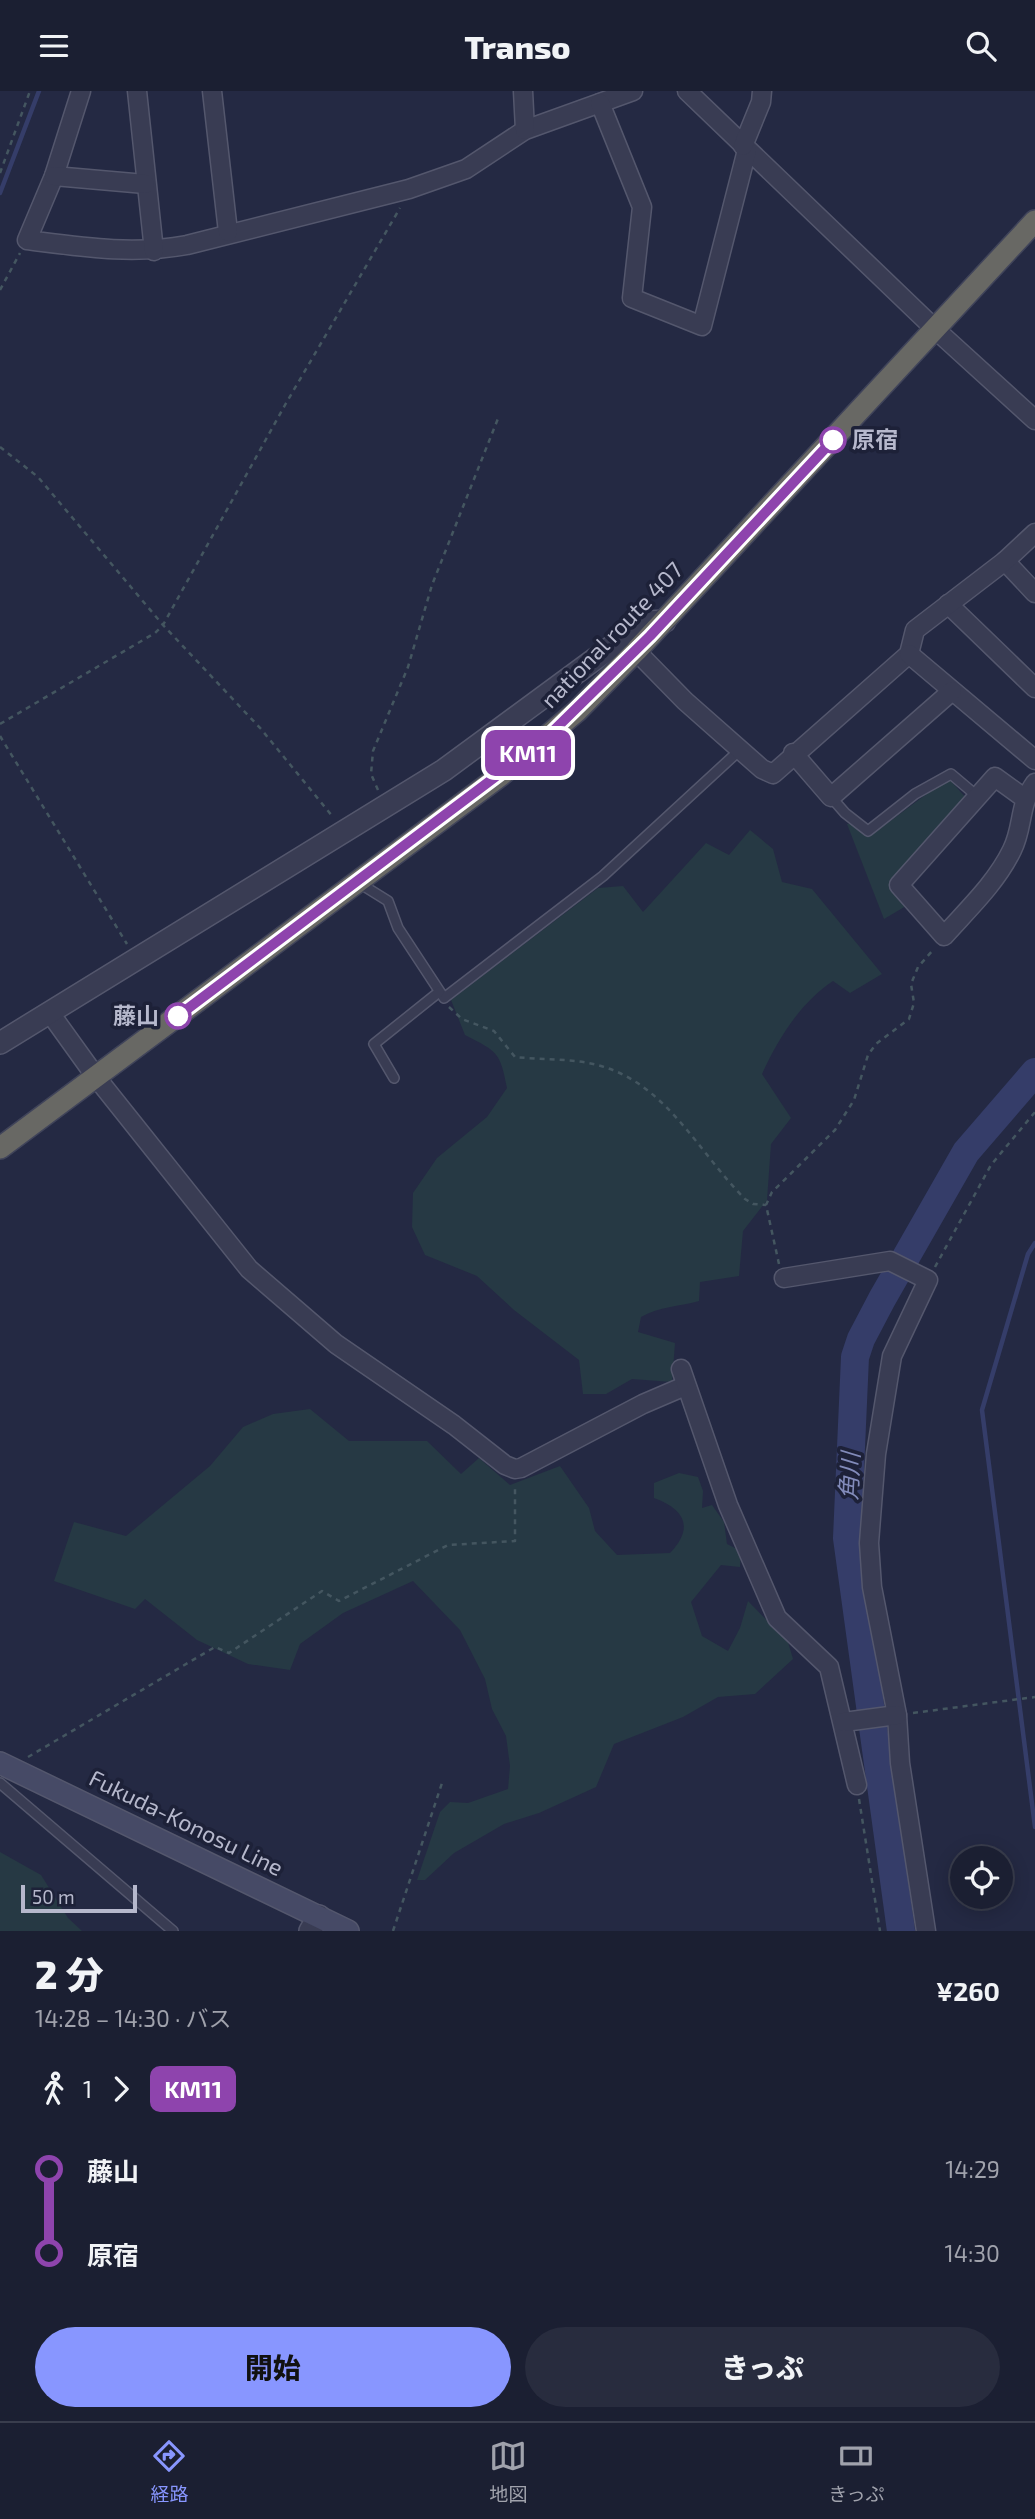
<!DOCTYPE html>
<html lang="ja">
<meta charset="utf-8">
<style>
:root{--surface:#1b1f32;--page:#282c3e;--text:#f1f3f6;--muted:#a0a2ac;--line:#393d4d;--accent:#8896ff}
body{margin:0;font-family:"Exo 2","Noto Sans JP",sans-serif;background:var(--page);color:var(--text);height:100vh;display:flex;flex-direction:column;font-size:26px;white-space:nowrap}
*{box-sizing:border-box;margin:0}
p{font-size:23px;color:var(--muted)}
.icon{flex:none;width:38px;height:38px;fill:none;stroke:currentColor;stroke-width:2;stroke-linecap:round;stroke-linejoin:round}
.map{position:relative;height:1840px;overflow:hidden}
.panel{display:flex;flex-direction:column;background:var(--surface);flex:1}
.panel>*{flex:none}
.badge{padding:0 14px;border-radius:10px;font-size:24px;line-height:46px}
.controls{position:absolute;left:950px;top:1755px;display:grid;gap:14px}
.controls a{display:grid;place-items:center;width:63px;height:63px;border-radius:50%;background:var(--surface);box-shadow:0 4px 18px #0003,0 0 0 2px var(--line);font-size:35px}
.scale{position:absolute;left:21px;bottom:18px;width:116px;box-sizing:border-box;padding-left:7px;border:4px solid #b6b8cc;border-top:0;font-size:19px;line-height:24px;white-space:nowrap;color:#b6b8cc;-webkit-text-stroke:5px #1d2138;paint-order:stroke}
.map>.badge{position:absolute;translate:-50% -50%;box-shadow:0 0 0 4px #fff}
.legs{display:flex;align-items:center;gap:10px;height:77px;padding:0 35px;font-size:23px}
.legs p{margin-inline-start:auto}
.headline{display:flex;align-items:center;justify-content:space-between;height:119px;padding:0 35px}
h1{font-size:38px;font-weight:800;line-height:52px}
.action{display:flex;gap:14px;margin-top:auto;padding:14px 35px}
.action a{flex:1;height:80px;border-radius:42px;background:var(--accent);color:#111;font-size:28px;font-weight:800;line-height:80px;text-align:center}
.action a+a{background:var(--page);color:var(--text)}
ul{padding:0 35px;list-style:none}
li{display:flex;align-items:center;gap:24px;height:84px;font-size:26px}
li i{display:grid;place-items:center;width:10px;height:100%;margin:0 9px;background:currentColor}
li i::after{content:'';width:18px;height:18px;margin:-9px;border:5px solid;border-radius:50%;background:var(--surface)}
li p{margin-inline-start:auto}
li:first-child i{background:linear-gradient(#0000 50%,currentColor 0)}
li:last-child i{background:linear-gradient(currentColor 50%,#0000 0)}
header{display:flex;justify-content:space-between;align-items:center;height:91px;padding:0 35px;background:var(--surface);font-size:32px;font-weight:800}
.dock{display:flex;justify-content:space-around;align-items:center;height:98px;border-top:2px solid var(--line);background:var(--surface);font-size:19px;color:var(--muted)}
.dock a{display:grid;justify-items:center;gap:4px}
.dock .current{color:var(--accent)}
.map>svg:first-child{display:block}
.green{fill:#263944}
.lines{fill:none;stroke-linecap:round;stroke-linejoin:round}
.stream{stroke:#353d69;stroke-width:4.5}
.river{stroke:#353d69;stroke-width:28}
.service-casing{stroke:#54576d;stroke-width:12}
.minor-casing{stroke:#54576d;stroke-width:21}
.tertiary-casing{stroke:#54576d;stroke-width:24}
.secondary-casing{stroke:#54576d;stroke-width:24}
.trunk-casing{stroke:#40445a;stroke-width:24}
.path{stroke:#445660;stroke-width:2.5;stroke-dasharray:5 5;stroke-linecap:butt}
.service{stroke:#393c53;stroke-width:9}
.minor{stroke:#393c53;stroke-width:18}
.tertiary{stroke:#393c53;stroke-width:21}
.secondary{stroke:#464a66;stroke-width:21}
.trunk{stroke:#686864;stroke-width:21}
.line-1-casing{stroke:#fff;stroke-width:16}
.line-1{stroke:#8e44ad;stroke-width:10}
.stop-1-dot{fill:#fff;stroke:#8e44ad;stroke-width:3.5}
.labels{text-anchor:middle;stroke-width:7;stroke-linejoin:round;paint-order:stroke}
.stop-label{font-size:23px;font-weight:bold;fill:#b6b8cc;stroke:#1d2138;text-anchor:start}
.street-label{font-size:23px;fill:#b6b8cc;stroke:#1d2138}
.water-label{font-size:24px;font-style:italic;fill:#828bba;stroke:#1d2138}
</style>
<header><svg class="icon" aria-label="menu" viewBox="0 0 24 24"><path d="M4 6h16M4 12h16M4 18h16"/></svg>Transo<svg class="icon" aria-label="search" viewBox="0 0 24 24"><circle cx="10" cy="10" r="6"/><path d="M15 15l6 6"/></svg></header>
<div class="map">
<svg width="1035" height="1840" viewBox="0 0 1035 1840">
<rect width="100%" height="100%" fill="#242943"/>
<g class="green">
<path d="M 948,687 L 968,709 L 893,792 L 906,815 L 884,828 L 847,733 L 855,732 L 869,746 Z"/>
<path d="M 750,739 L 773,758 L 782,791 L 812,798 L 882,883 L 850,902 L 833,890 C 800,912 778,948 762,983 L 791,1027 L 771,1053 L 767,1109 L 743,1140 L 739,1185 L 700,1191 L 699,1210 C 678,1216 660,1215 641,1226 L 638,1241 L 675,1252 L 672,1291 L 632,1288 L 606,1303 L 583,1303 L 579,1269 L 514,1219 L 477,1185 L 425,1164 L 412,1136 L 413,1102 L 437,1067 L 487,1026 L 507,997 C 500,961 498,961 465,944 L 451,909 L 598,797 L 623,795 L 643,821 L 706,752 L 729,764 Z"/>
<path d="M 310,1318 L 349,1350 L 427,1350 L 461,1383 L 479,1367 L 510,1394 L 560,1375 L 589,1417 L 595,1440 L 617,1464 L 670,1462 C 695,1436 684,1418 654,1407 L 654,1392 L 679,1382 L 698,1386 L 703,1400 L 702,1417 L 712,1414 L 724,1431 L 727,1453 L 741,1460 L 740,1476 L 721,1474 L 691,1511 L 702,1545 L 728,1560 L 740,1537 L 748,1510 L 788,1551 L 793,1568 L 755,1603 L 718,1606 L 683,1626 L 614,1653 L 596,1696 L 539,1722 L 504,1733 L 454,1762 L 425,1789 L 417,1789 L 440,1721 L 450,1711 L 468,1712 L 508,1698 L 510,1675 L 506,1645 L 492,1618 L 485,1588 L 460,1539 L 413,1490 L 343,1522 L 300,1553 L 290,1579 L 248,1573 L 197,1549 L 145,1508 L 135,1518 L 54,1490 L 74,1431 L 126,1445 L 210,1375 L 243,1336 L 273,1323 Z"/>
<path d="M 0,1761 L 41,1784 L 68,1827 L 82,1840 L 0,1840 Z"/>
</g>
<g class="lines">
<g class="stream">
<path d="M 0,102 L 39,0"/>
<path d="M 1035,1152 L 1028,1163 L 982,1319 L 1035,1736"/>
</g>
<path class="river" d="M 901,1840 L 847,1447 L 855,1266 L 861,1248 L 882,1208 L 966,1061 L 1035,981"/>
<defs>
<g id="service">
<path d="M 831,706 L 845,722 L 868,740 L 915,703 L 951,683 L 977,705"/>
<path d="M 359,792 L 388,810 L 398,837 L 444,907 L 603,785 L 741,658"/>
<path d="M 394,987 L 374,953 L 439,901"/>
<path d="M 0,1692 L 173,1840"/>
</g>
<g id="minor">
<path d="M 81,0 L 54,85 L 27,149 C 82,156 132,164 187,154 L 409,98 L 466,78 L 525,39 L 633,0"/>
<path d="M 137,0 L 154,160"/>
<path d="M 212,0 L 228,141"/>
<path d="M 523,0 L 525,39"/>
<path d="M 687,0 L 935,238 L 1035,329"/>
<path d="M 600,12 L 642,116 L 632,207 L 702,235 L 747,59"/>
<path d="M 743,55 L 761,11 L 762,0"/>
<path d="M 54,85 L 145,93"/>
<path d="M 1005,470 L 1035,502"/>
<path d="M 948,513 L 1035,597"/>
<path d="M 636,560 L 685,610 L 762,678 L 773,683 L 909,563 L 915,539 L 1005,470 L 1035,442"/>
<path d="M 909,563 L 1035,669"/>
<path d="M 793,662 L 831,706 L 952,600"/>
<path d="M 1024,707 L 995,686 L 899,794 L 944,845 C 968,818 996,792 1012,759 C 1024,735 1018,715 1035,692"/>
<path d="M 50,922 L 96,986 L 249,1178 L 336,1253 L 454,1334 L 505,1374 L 515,1378 L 521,1377 L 643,1313 L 685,1295"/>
<path d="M 784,1187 L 890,1170 L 928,1189 L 892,1265 L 876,1363 L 869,1452 L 872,1496 L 897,1624 L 900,1672 L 926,1840"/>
<path d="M 681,1278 L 728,1414 L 777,1527 L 829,1576 L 857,1694"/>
<path d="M 844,1631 L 897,1624"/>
</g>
<g id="tertiary">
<path d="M 0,952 L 444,679 L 633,540 L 648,531 L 665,530"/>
<path d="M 310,1840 L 319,1825"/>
</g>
<path id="secondary" d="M 0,1672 L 348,1840"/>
<path id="trunk" d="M 0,1057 L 501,684 L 577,620 L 636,560 L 1035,130"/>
</defs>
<use href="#service" class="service-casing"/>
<use href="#minor" class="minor-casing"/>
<use href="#tertiary" class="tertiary-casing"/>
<use href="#secondary" class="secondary-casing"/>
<use href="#trunk" class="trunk-casing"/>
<g class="path">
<path d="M 0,82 L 30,0"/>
<path d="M 0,199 L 20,162"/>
<path d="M 0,356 L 38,386 L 163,534 L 261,638 L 333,726"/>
<path d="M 0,633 L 155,542 L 163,534 L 285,314 L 400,117"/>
<path d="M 0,645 L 127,853"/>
<path d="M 378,699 L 371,683 L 373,660 L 408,576 L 432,494 L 499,325"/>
<path d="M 449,916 L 462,928 L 494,940 L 515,966 C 542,969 574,967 601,975 C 667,994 699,1062 745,1108 L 753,1113 L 766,1114"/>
<path d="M 779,1173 L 766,1114 L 772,1101 L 835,1039 L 854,1009 L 868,964 L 876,953 L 909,928 L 914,912 L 911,893 L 918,876 L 933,859"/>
<path d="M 935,1176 L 991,1074 L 1035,1021"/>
<path d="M 913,1622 L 1035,1606"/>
<path d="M 28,1666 L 215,1556 L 229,1562 L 322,1500 L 339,1510 L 448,1454 L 515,1450 L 515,1394"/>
<path d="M 859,1708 L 880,1840"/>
<path d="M 393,1840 L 442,1692"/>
</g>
<use href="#service" class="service"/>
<use href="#minor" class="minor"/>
<use href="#tertiary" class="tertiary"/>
<use href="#secondary" class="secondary"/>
<use href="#trunk" class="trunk"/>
</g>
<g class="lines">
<defs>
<path id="line-1" d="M 178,925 L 543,650 L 650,545 L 833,349"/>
</defs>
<use href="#line-1" class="line-1-casing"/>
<use href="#line-1" class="line-1"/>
</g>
<g class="stop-1-dot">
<circle cx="833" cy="349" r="12"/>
<circle cx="178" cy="925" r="12"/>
</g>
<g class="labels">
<g class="stop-label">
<text x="852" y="357">原宿</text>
<text x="159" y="933" text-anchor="end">藤山</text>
</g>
<g class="street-label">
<text transform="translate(612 544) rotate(-46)" y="8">national route 407</text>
<text transform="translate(186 1732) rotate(26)" y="8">Fukuda-Konosu Line</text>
</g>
<g class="water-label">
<text transform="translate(850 1385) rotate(-87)" y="8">角川</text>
</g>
</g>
</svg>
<div class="controls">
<a><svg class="icon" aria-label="locate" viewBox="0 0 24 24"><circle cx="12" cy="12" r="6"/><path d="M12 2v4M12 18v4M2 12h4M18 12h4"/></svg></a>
</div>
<div class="scale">50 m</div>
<b class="badge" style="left:528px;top:662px;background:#8e44ad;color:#fff">KM11</b>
</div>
<section class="panel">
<div class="headline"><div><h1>2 分</h1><p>14:28 – 14:30 · バス</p></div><b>¥260</b></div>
<div class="legs"><svg class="icon" aria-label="walk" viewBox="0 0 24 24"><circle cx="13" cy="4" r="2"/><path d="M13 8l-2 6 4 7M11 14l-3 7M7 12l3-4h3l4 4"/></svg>1<svg class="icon" aria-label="forward" viewBox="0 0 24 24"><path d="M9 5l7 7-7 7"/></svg><b class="badge" style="background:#8e44ad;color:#fff">KM11</b></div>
<ul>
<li><i style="color:#8e44ad"></i><b>藤山</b><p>14:29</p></li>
<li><i style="color:#8e44ad"></i><b>原宿</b><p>14:30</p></li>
</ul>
<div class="action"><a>開始</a><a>きっぷ</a></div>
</section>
<nav class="dock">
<a class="current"><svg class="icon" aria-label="directions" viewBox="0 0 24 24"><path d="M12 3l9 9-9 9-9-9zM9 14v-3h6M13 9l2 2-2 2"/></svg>経路</a>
<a><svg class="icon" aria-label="map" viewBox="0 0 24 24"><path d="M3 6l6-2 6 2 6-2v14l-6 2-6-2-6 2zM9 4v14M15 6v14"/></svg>地図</a>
<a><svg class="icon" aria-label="tickets" viewBox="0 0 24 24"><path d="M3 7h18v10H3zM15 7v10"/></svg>きっぷ</a>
</nav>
